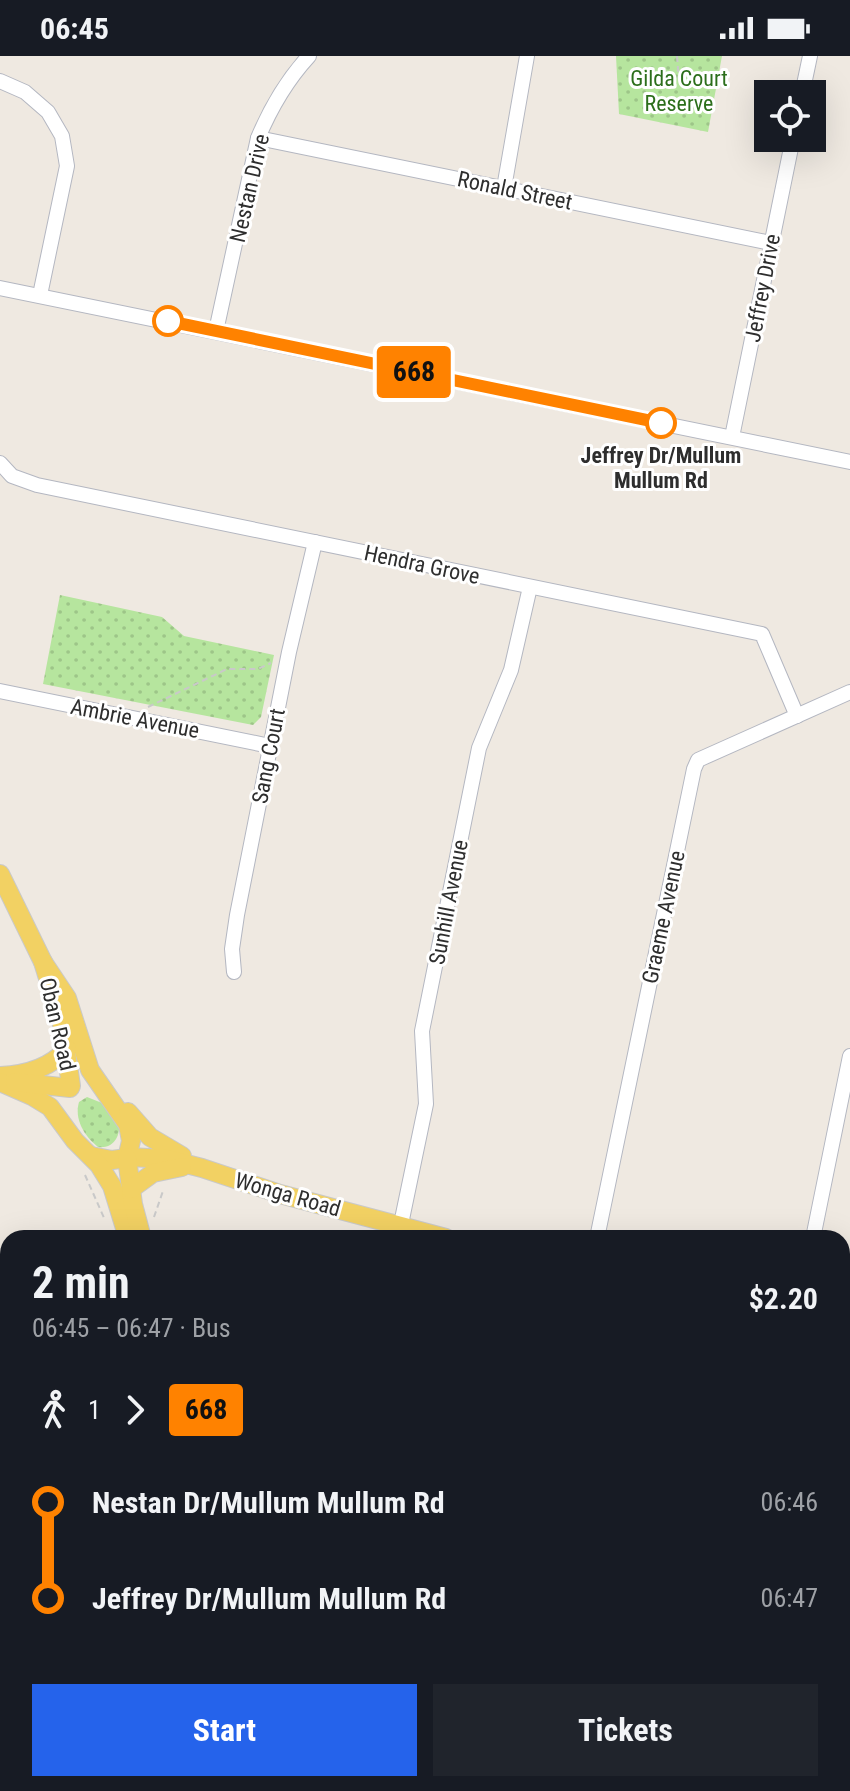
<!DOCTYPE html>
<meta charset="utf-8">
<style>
:root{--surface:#171b24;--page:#20242c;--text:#f1f3f6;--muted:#9ea1a6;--accent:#2563eb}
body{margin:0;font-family:"Roboto Condensed",sans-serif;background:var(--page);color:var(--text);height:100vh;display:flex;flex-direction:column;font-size:30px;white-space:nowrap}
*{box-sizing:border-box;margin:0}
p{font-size:26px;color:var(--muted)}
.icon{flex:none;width:44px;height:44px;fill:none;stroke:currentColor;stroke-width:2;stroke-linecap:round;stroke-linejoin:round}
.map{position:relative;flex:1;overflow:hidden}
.side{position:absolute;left:0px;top:1174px;width:850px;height:562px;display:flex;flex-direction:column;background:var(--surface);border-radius:24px 24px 0 0;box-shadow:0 8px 32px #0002}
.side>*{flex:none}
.badge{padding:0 16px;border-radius:6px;font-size:28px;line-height:52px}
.fabs{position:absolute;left:754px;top:24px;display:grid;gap:16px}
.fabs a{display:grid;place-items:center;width:72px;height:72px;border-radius:0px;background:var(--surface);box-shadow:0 8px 32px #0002;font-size:40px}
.map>.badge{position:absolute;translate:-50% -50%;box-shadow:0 0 0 4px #fff}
.legs{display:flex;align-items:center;gap:12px;height:88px;padding:0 32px;font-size:26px}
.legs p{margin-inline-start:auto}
.summary{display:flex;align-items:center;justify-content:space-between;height:136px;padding:0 32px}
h1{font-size:44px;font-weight:700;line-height:60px}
.button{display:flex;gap:16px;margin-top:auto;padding:16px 32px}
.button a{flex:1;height:92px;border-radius:0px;background:var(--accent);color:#fff;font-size:32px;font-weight:700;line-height:92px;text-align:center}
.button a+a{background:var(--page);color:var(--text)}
ul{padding:0 32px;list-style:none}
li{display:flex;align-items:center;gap:28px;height:96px;font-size:30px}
li i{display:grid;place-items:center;width:12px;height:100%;margin:0 10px;background:currentColor}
li i::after{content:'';width:20px;height:20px;margin:-10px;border:6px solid;border-radius:50%;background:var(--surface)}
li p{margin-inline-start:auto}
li:first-child i{background:linear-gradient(#0000 50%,currentColor 0)}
li:last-child i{background:linear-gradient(currentColor 50%,#0000 0)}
.status{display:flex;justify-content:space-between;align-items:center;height:56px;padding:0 40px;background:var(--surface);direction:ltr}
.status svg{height:22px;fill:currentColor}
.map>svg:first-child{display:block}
.green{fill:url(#green-dots)}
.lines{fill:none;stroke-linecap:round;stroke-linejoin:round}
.minor-casing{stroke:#b4b7c1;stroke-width:16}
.major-casing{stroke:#c9c9c9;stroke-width:20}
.path{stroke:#c9c9c9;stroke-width:2;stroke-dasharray:6 4;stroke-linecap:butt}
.minor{stroke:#fff;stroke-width:14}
.major{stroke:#f2d163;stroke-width:18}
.line-1-casing{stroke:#fff;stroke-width:18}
.line-1{stroke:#ff8200;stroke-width:12}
.stop-1-dot{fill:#fff;stroke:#ff8200;stroke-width:4}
.labels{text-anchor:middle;stroke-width:6;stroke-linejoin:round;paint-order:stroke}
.park-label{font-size:22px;fill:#2c6e1b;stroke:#fff}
.street-label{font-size:22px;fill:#2e2e2e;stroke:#fff}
.stop-label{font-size:22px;font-weight:bold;fill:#2e2e2e;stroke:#fff}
</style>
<div class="status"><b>06:45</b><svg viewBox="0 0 49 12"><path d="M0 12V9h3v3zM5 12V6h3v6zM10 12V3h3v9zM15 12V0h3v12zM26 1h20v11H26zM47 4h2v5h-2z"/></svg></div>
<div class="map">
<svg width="850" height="1735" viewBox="0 0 850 1735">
<defs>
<pattern id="green-dots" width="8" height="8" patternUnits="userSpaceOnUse" patternTransform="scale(2)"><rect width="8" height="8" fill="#b6e59e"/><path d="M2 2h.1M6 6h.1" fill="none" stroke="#9dc588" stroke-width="1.8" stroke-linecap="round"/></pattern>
</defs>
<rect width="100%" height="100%" fill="#efe9e1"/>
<g class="green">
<path d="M 616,0 L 722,0 L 708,76 L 619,58 Z"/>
<path d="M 60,539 L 162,561 L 184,580 L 274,599 L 261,661 L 253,669 L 43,628 Z"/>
<path d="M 87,1041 L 102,1047 L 119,1069 C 120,1082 112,1093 98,1091 C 84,1080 74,1063 79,1046 Z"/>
<path d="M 57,1728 L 284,1728 L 271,1735 L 48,1735 Z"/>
</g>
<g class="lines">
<defs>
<g id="minor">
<path d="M 0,25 L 25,36 L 48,56 L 62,80 L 67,110 L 40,239"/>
<path d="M 802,38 L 810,0"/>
<path d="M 258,82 L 771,187"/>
<path d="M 504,132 L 527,0"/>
<path d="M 0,232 L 850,406"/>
<path d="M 216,275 L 258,82 C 271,51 286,25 309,0"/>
<path d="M 732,381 L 793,82"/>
<path d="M 0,407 L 12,420 L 37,429 L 762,578 L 797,660"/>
<path d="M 0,635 L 270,690"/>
<path d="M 234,916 L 232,893 L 237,859 L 289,596 L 315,486"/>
<path d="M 401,1168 L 426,1048 L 422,975 L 479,692 L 511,614 L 530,531"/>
<path d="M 597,1182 L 694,713 L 698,704 L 850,636"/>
<path d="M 813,1182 L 850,1000"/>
<path d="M 0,1653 L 8,1647"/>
<path d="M 777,1728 L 781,1735"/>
<path d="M 465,1735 L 478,1728"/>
</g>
<g id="major">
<path d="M 0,818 L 43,906 L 62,968 L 71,1030"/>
<path d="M 43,906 L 67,942 L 90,1014 L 128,1069 L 131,1085 L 127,1102 L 112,1104 L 91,1100"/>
<path d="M 0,1020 C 25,1019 50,1012 67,993"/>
<path d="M 0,1026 L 32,1040 L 50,1051 L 75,1085 L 99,1109 L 112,1130 L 128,1182"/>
<path d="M 15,1026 L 70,1032"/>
<path d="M 128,1056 L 150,1081 L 182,1100"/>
<path d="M 129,1101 L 167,1103 L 202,1112 L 280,1138 L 446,1182"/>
<path d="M 127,1102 L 133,1148 L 142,1182"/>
<path d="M 131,1133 L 153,1117 L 182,1111"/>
<path d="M 842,1293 L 850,1293"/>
<path d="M 411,1728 L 414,1735"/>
</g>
</defs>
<use href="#minor" class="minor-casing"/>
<use href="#major" class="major-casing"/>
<g class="path">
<path d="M 677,0 L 679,25"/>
<path d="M 148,651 L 227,613 L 258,613 L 271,607"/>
<path d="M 85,1119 L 105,1164"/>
<path d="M 154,1161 L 163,1135"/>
<path d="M 148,1735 L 188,1728"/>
</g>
<use href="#minor" class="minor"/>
<use href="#major" class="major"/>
</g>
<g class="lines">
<defs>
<path id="line-1" d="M 168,265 L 661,367"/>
</defs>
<use href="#line-1" class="line-1-casing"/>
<use href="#line-1" class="line-1"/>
</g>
<g class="stop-1-dot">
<circle cx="168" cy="265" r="14"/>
<circle cx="661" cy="367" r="14"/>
</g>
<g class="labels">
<g class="park-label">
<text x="679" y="30">Gilda Court<tspan x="679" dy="25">Reserve</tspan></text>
</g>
<g class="street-label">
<text transform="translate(249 132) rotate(-77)" y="8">Nestan Drive</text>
<text transform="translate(515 134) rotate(12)" y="8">Ronald Street</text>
<text transform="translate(762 232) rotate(-79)" y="8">Jeffrey Drive</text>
<text transform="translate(422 508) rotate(12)" y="8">Hendra Grove</text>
<text transform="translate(135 662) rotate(11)" y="8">Ambrie Avenue</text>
<text transform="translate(268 700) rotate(-79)" y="8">Sang Court</text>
<text transform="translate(448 846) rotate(-79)" y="8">Sunhill Avenue</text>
<text transform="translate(663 861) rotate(-78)" y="8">Graeme Avenue</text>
<text transform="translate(58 968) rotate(77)" y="8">Oban Road</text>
<text transform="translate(288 1138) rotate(16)" y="8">Wonga Road</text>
</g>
<g class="stop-label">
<text x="661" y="407">Jeffrey Dr/Mullum<tspan x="661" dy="25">Mullum Rd</tspan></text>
</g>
</g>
</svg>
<div class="fabs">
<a><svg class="icon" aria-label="locate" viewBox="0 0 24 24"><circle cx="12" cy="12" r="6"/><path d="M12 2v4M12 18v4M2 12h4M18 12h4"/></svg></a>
</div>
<b class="badge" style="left:414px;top:316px;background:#ff8200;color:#111">668</b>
<section class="side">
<div class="summary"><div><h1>2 min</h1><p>06:45 – 06:47 · Bus</p></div><b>$2.20</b></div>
<div class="legs"><svg class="icon" aria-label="walk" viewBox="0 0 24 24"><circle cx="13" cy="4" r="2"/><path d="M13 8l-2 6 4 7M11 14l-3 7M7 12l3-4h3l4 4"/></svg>1<svg class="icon" aria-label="forward" viewBox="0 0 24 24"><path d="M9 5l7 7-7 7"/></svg><b class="badge" style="background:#ff8200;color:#111">668</b></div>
<ul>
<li><i style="color:#ff8200"></i><b>Nestan Dr/Mullum Mullum Rd</b><p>06:46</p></li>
<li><i style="color:#ff8200"></i><b>Jeffrey Dr/Mullum Mullum Rd</b><p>06:47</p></li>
</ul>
<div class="button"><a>Start</a><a>Tickets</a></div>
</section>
</div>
